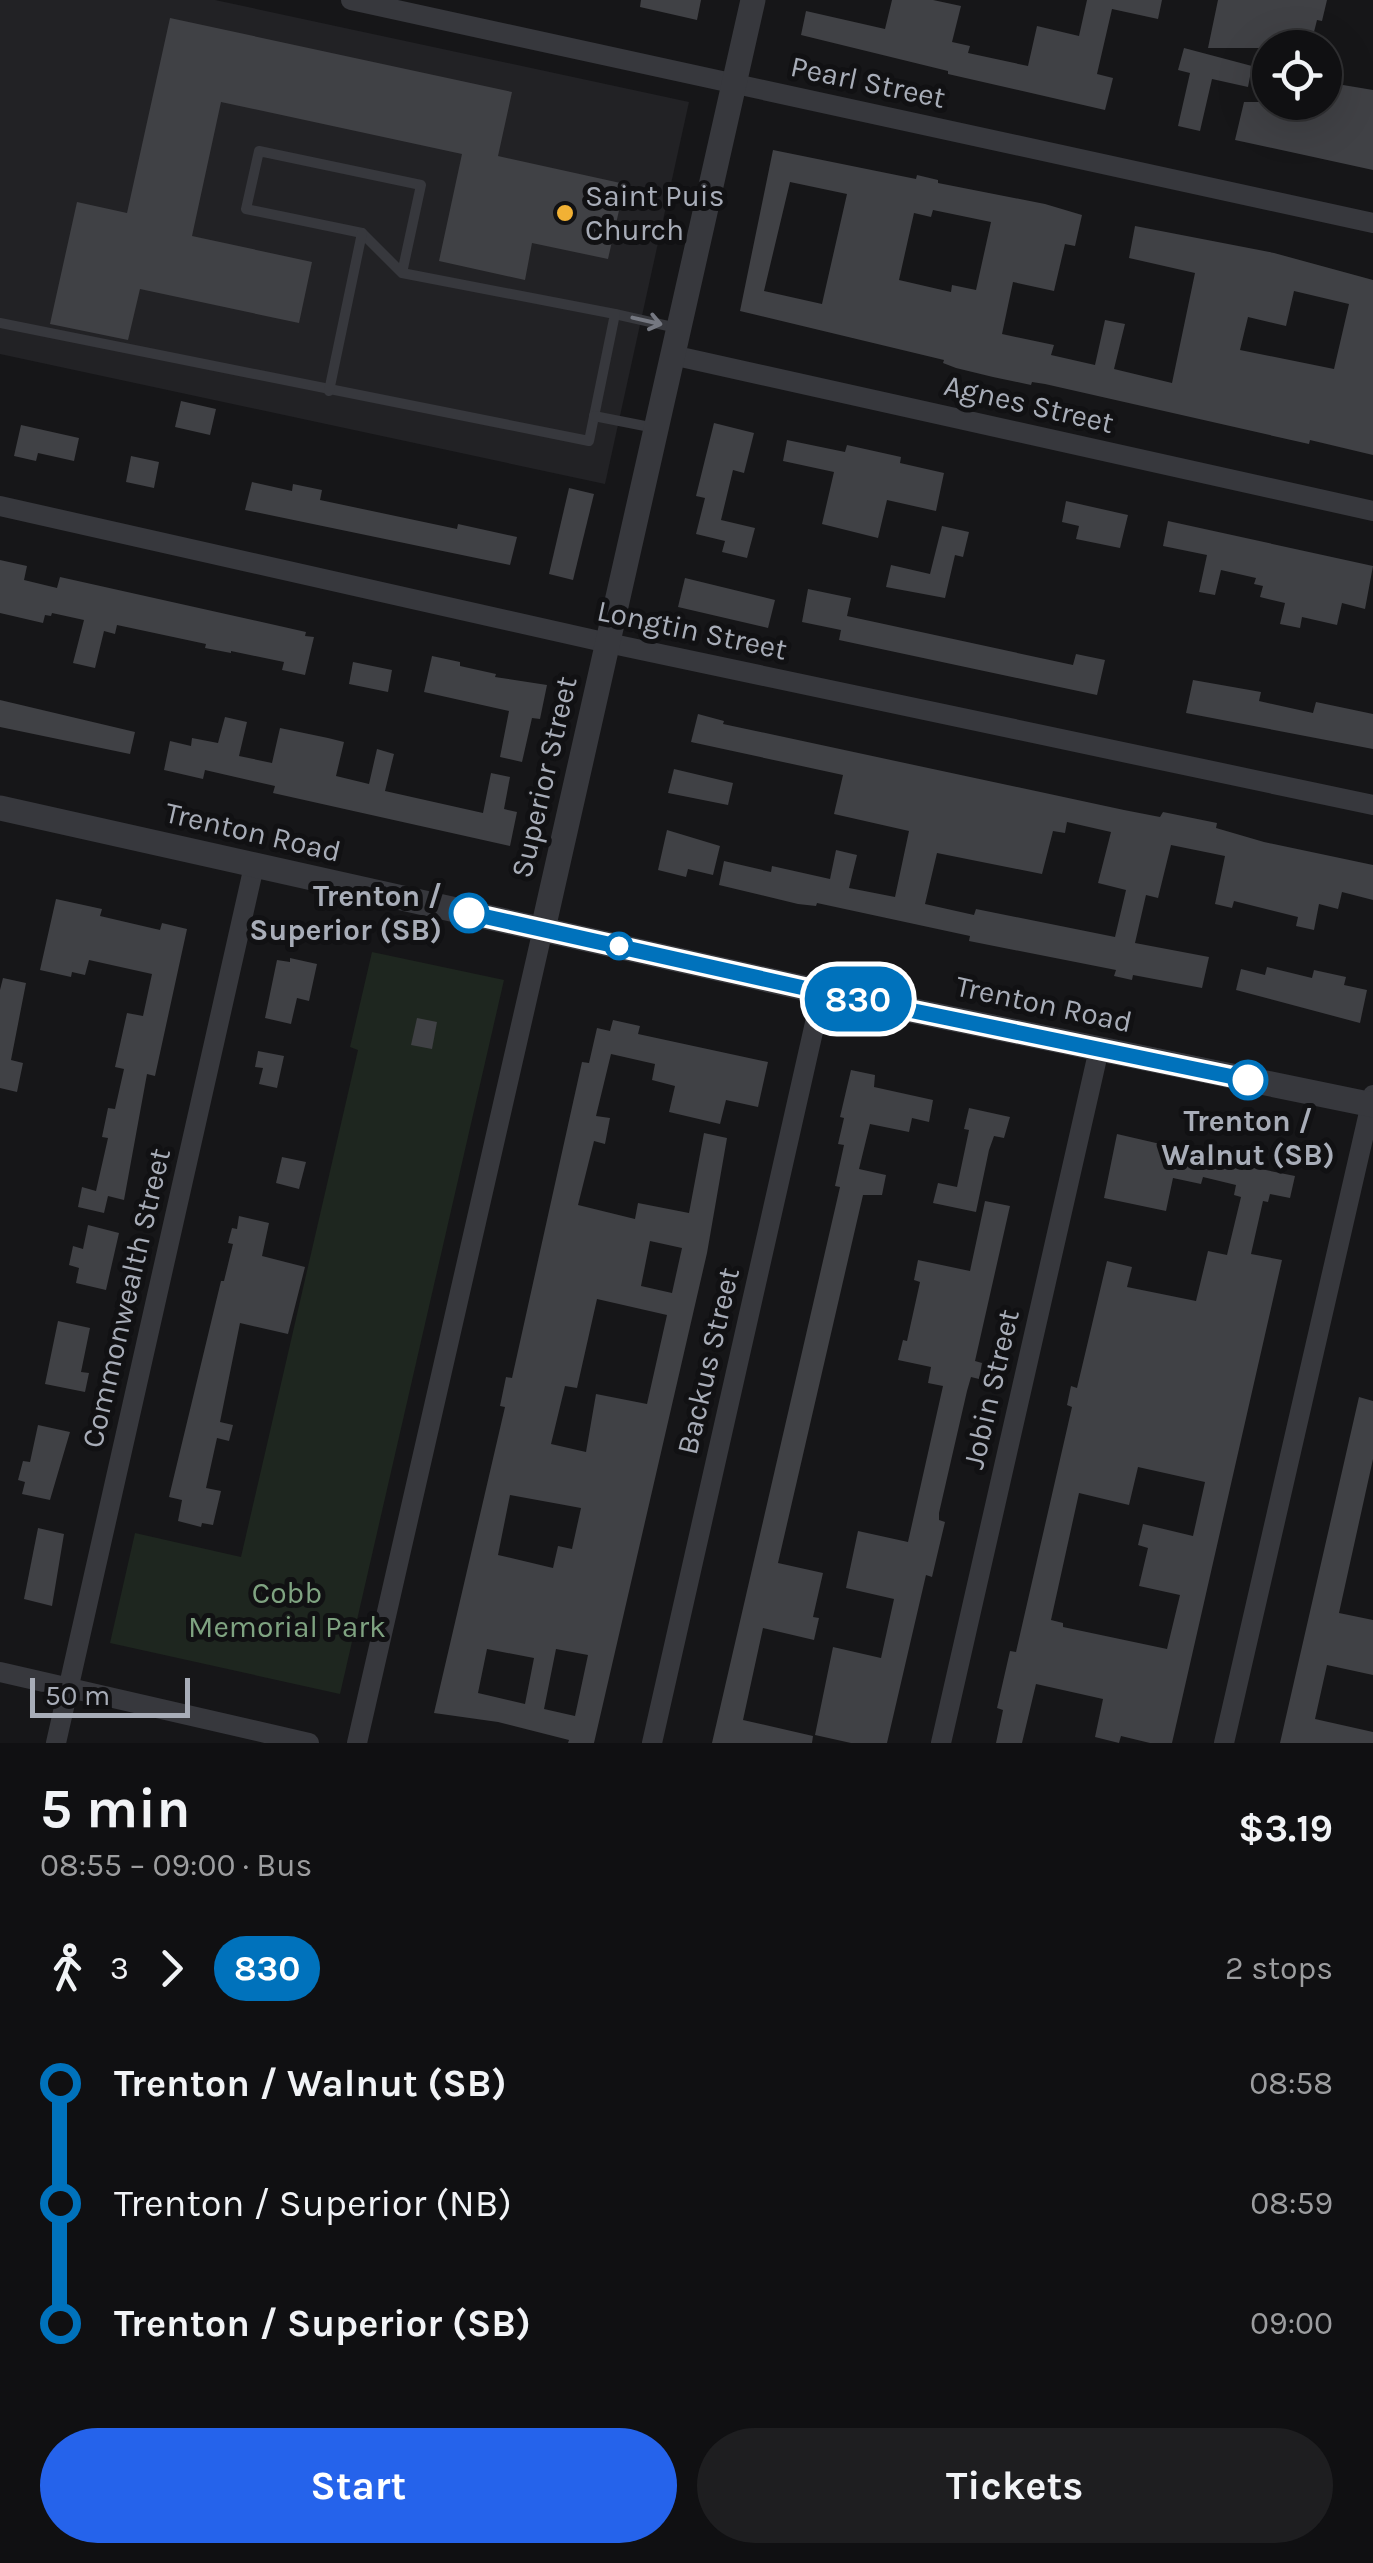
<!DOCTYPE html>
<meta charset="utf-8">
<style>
:root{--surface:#101012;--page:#1e1e20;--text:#f1f3f6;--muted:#9c9d9f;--line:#303032;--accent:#2563eb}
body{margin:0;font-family:Karla,sans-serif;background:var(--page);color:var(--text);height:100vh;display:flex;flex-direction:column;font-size:38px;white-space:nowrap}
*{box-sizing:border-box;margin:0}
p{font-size:32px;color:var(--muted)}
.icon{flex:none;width:55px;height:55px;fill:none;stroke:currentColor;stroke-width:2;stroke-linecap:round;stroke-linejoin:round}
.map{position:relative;height:1743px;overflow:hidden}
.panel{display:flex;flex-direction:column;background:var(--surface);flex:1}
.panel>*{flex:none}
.badge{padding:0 20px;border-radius:32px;font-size:35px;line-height:65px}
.controls{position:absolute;left:1252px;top:30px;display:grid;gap:20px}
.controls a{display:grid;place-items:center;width:90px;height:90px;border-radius:50%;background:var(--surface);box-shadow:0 10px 40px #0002,0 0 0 2px var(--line);font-size:50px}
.scale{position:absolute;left:30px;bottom:25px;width:160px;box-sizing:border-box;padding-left:10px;border:5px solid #a8adb8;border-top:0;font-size:28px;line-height:35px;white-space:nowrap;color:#a8adb8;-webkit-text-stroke:8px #111113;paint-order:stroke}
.map>.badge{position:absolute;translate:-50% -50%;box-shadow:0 0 0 5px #fff}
.legs{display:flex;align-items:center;gap:15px;height:110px;padding:0 40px;font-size:32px}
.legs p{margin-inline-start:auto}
.headline{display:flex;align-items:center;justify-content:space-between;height:170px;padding:0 40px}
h1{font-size:55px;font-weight:700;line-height:75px}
.button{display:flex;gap:20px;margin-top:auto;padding:20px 40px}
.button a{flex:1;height:115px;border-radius:60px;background:var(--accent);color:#fff;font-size:40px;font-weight:700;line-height:115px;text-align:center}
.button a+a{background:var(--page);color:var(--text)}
ul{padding:0 40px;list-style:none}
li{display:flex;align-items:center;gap:35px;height:120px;font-size:38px}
li i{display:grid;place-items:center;width:15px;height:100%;margin:0 12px;background:currentColor}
li i::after{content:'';width:25px;height:25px;margin:-12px;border:8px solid;border-radius:50%;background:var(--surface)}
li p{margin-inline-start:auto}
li:first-child i{background:linear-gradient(#0000 50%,currentColor 0)}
li:last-child i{background:linear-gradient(currentColor 50%,#0000 0)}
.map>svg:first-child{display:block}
.built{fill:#222225}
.green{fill:#1e261f}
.building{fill:#404145;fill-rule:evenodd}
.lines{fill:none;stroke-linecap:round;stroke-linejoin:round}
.service{stroke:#37383d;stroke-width:10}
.minor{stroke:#37383d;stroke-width:20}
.tertiary{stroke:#37383d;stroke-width:25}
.oneway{stroke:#757881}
.line-1-casing{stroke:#fff;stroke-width:22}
.line-1{stroke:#0072bc;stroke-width:15}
.poi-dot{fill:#f2b134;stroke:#111113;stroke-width:4}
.stop-1-dot{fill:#fff;stroke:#0072bc;stroke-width:5}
.labels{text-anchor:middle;stroke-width:10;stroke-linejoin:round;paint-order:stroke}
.street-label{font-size:30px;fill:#a8adb8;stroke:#111113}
.poi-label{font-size:30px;fill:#a8adb8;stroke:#111113;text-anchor:start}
.stop-label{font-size:30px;font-weight:bold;fill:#a8adb8;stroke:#111113;text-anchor:end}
.park-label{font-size:30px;fill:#7fa381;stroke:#111113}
</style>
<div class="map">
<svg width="1373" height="1743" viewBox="0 0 1373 1743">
<rect width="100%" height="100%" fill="#161618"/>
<path class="built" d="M 0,0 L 215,0 L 689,102 L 605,484 L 0,354 Z"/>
<path class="green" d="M 372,952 L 504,980 L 340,1694 L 110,1643 L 135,1533 L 241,1557 L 358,1050 L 350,1047 Z"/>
<g class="building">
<path d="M 641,0 L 701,0 L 697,20 L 640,7 Z"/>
<path d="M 892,0 L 933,0 L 961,6 L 952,42 L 970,46 L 968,53 L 1028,66 L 1037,26 L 1079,36 L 1087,0 L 1162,0 L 1158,19 L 1112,9 L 1097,74 L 1113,78 L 1105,110 L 948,74 L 948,71 L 801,35 L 806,11 L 885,29 Z"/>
<path d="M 1218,0 L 1327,0 L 1322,21 L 1317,20 L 1310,48 L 1208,48 Z"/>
<path d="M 170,18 L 512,92 L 498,156 L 625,184 L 608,259 L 532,243 L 525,280 L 439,261 L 462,154 L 221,102 L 192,236 L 312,262 L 299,323 L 140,289 L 128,340 L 50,324 L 77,202 L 127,213 Z"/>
<path d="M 1184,48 L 1252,66 L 1248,87 L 1212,79 L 1200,131 L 1178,126 L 1190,73 L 1178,70 Z"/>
<path d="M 1325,82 L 1373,90 L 1373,170 L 1235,140 L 1244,102 L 1325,102 Z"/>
<path d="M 773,150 L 916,179 L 917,175 L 938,180 L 938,183 L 1045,204 L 1082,215 L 1075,246 L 1065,244 L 1054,291 L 1013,282 L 1002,334 L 1054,345 L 1051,355 L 1095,365 L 1105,320 L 1125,324 L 1114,369 L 1172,383 L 1195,273 L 1129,258 L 1135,226 L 1274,253 L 1373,280 L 1373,455 L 1310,440 L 1309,444 L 1045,384 L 1032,382 L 1031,385 L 993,377 L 956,368 L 943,363 L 944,360 L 740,311 ZM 790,182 L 847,194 L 822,304 L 764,291 ZM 933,210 L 991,222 L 976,290 L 952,285 L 951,292 L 899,280 L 914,213 L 931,217 ZM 1294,291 L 1349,304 L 1334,369 L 1240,350 L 1248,317 L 1286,326 Z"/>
<path d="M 181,401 L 216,409 L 210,435 L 175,427 Z"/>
<path d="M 714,423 L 754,433 L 744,473 L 733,470 L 721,520 L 755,528 L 747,558 L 722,552 L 725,541 L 696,534 L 705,498 L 696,496 Z"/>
<path d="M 21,425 L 79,438 L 74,461 L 38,453 L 36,461 L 14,456 Z"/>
<path d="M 787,440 L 845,452 L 847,445 L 901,457 L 900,463 L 944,473 L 936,511 L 887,500 L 878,538 L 822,524 L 834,472 L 783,461 Z"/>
<path d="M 131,456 L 159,462 L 154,488 L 126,482 Z"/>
<path d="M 252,482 L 292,491 L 293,484 L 322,490 L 320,500 L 457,529 L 458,524 L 517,537 L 510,565 L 245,510 Z"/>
<path d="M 569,488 L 594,494 L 573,580 L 549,574 Z"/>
<path d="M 1066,501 L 1128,515 L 1120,548 L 1076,539 L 1079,526 L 1062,522 Z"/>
<path d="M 1168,521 L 1373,566 L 1365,609 L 1342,603 L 1337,625 L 1302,617 L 1300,628 L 1280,624 L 1285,603 L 1260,597 L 1263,586 L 1254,584 L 1256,578 L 1221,570 L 1215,595 L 1199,592 L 1207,555 L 1163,546 Z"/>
<path d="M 942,526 L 969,532 L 963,557 L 955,555 L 945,598 L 886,587 L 891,565 L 930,574 Z"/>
<path d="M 0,560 L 27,566 L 24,580 L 57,588 L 60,577 L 306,632 L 305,636 L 314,637 L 305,675 L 282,670 L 284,662 L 231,651 L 231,653 L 205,648 L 206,644 L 117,625 L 115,634 L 104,631 L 95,668 L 73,663 L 84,620 L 52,613 L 51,616 L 45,615 L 43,623 L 0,613 Z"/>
<path d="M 685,578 L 775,600 L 768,628 L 678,607 Z"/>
<path d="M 808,589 L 851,598 L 847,616 L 1073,665 L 1076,654 L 1105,660 L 1097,695 L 839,640 L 841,630 L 802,622 Z"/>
<path d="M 432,656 L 460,662 L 460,666 L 496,674 L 495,677 L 547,685 L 540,719 L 532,718 L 522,762 L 500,757 L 509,711 L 424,692 Z"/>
<path d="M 353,662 L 392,670 L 388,692 L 349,684 Z"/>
<path d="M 1193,680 L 1261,692 L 1259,701 L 1313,713 L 1316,702 L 1373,714 L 1373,749 L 1186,713 Z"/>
<path d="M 0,700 L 135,732 L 130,754 L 0,727 Z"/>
<path d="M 698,714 L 724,721 L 723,724 L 1124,810 L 1160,817 L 1163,812 L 1217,823 L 1216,828 L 1264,842 L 1373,865 L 1373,900 L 1342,892 L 1338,909 L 1319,904 L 1314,930 L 1296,926 L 1298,917 L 1234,901 L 1232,908 L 1215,904 L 1225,856 L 1171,845 L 1158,898 L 1146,895 L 1135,943 L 1209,957 L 1202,988 L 1133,975 L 1132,980 L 1114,976 L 1116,970 L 969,941 L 970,936 L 817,903 L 816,906 L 798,904 L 719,885 L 724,861 L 771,872 L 772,866 L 830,879 L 836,850 L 857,855 L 849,888 L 895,897 L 909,831 L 834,814 L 843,775 L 691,742 ZM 1067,822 L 1111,832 L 1098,883 L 1126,890 L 1115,937 L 976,909 L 974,915 L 925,904 L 937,853 L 1042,874 L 1053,831 L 1065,833 Z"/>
<path d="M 225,717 L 247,722 L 239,756 L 272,763 L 280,728 L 328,738 L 344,742 L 336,776 L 369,784 L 377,749 L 394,754 L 385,791 L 483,813 L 491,773 L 510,777 L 504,809 L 517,812 L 510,846 L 273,793 L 275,786 L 205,770 L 203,779 L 164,770 L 170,741 L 191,746 L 192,738 L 218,743 Z"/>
<path d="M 674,769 L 733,783 L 728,805 L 668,793 Z"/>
<path d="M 667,830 L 720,846 L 713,875 L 688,869 L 686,877 L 658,870 Z"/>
<path d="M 56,899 L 102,909 L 100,916 L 160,930 L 162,923 L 187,929 L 155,1076 L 147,1074 L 124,1200 L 108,1196 L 104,1213 L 78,1207 L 82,1187 L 96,1191 L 108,1138 L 102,1137 L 108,1108 L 115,1109 L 124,1069 L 115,1067 L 127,1013 L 143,1016 L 152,974 L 89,960 L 85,975 L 72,972 L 71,977 L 40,970 Z"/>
<path d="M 290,958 L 317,964 L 309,1001 L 297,998 L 291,1024 L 265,1018 L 277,960 L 290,962 Z"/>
<path d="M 1267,967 L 1312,978 L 1314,970 L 1346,977 L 1344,985 L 1367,990 L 1360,1023 L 1236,990 L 1241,969 L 1265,975 Z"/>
<path d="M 3,978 L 26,983 L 11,1060 L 23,1063 L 17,1092 L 0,1088 L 0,990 Z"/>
<path d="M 417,1018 L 437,1022 L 432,1049 L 411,1045 Z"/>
<path d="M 613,1020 L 640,1026 L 638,1034 L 768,1062 L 758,1107 L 726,1100 L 720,1124 L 669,1112 L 675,1086 L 652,1080 L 655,1064 L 611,1054 L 596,1116 L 610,1118 L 605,1144 L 594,1141 L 578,1205 L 635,1219 L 638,1203 L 689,1213 L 704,1133 L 727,1138 L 707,1253 L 594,1743 L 568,1743 L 569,1740 L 498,1722 L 434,1713 L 505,1407 L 500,1406 L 506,1377 L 512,1378 L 582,1062 L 589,1063 L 597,1028 L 610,1031 ZM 650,1241 L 682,1248 L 672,1293 L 641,1286 ZM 597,1299 L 667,1315 L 647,1404 L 596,1394 L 586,1452 L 551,1444 L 565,1386 L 577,1388 ZM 510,1495 L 581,1508 L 572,1549 L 558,1546 L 553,1568 L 498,1555 ZM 487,1649 L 534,1658 L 525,1704 L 478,1693 ZM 556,1649 L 588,1655 L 575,1716 L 544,1709 Z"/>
<path d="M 258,1051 L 284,1056 L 277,1088 L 259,1084 L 263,1068 L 255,1067 Z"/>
<path d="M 851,1070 L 875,1075 L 874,1087 L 933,1100 L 929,1122 L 912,1118 L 909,1132 L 870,1124 L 859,1169 L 886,1175 L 882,1195 L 863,1195 L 778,1563 L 823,1573 L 813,1617 L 819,1618 L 814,1640 L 763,1628 L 743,1720 L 813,1736 L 812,1743 L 712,1743 L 840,1187 L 835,1186 L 844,1145 L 838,1144 L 844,1118 L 840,1117 Z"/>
<path d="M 969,1108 L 1010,1117 L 1004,1138 L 994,1136 L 989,1150 L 976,1212 L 933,1203 L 938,1183 L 957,1187 L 969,1130 L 964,1129 Z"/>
<path d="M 1117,1134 L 1208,1155 L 1207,1158 L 1295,1176 L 1290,1198 L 1270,1194 L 1268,1202 L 1263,1201 L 1251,1254 L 1282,1260 L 1172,1743 L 1150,1743 L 1121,1736 L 1119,1743 L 1095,1737 L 1103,1699 L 1036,1684 L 1022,1743 L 996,1743 L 1003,1710 L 997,1708 L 1010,1651 L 1016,1652 L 1072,1407 L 1067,1405 L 1071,1386 L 1077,1388 L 1107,1261 L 1132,1267 L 1127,1287 L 1196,1301 L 1208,1251 L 1227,1255 L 1241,1197 L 1234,1195 L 1236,1185 L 1203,1177 L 1201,1184 L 1173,1178 L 1166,1211 L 1104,1198 ZM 1138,1467 L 1205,1482 L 1193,1536 L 1143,1524 L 1138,1545 L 1148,1548 L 1139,1586 L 1180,1595 L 1167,1649 L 1063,1627 L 1063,1623 L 1051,1620 L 1079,1493 L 1129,1505 Z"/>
<path d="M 282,1157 L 306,1162 L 299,1189 L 276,1183 Z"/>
<path d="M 985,1201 L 1010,1206 L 975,1361 L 982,1363 L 979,1379 L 971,1377 L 967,1391 L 939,1513 L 939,1520 L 945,1522 L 936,1560 L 932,1577 L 926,1575 L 887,1743 L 851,1743 L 815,1735 L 833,1647 L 881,1658 L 894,1599 L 846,1588 L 858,1531 L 908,1542 L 943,1386 L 928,1383 L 931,1367 L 898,1360 L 903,1340 L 907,1341 L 920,1282 L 914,1280 L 918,1260 L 970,1271 Z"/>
<path d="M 239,1216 L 269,1223 L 262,1256 L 305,1267 L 288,1334 L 240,1323 L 220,1422 L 233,1425 L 229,1441 L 217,1438 L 206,1488 L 221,1491 L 213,1525 L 202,1523 L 201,1527 L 178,1521 L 182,1500 L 169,1497 L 221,1281 L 224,1281 L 233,1244 L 228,1243 L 232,1228 L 237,1229 Z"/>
<path d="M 88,1225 L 119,1233 L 106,1290 L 76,1283 L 79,1268 L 69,1265 L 73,1246 L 83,1249 Z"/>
<path d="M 58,1321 L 90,1328 L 81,1372 L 89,1373 L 85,1392 L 45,1384 Z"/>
<path d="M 1359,1397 L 1373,1401 L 1373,1459 L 1339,1613 L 1373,1620 L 1373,1675 L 1327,1665 L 1315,1719 L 1373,1732 L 1373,1743 L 1280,1743 Z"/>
<path d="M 38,1425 L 70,1432 L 50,1500 L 22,1494 L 25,1482 L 18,1480 L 23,1461 L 30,1462 Z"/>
<path d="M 38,1528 L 64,1534 L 52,1606 L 24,1599 Z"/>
</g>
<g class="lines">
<g class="service">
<path d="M 615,314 L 677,328"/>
<path d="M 0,323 L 589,441 L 615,314 L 402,273 L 362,233 L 246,209 L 259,151 L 421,185 L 402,273"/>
<path d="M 329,391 L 362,233"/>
<path d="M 594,416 L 655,428"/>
</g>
<g class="minor">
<path d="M 351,0 L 1373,223"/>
<path d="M 672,355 L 1373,511"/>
<path d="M 0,506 L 608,643 L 1373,805"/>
<path d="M 0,1672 L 309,1743"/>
<path d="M 56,1743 L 254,866"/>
<path d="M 357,1743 L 543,929"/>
<path d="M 652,1743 L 822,992"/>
<path d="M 941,1743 L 1099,1049"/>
<path d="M 1224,1743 L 1373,1095"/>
</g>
<g class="tertiary">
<path d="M 0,808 L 822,992 L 1373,1105"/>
<path d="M 543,929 L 753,0"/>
</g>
</g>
<defs><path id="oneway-shaft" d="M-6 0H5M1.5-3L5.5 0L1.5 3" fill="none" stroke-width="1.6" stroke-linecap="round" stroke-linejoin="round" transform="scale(2.5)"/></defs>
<use class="oneway" href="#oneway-shaft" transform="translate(647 321) rotate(13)"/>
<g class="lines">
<defs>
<path id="line-1" d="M 469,913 L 822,992 L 1248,1080"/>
</defs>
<use href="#line-1" class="line-1-casing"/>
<use href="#line-1" class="line-1"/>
</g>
<circle class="poi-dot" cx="565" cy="213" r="10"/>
<g class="stop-1-dot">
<circle cx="469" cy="913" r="18"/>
<circle cx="619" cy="946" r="12"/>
<circle cx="1248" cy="1080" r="18"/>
</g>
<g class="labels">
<g class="street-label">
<text transform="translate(868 82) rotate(12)" y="10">Pearl Street</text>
<text transform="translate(1029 404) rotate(13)" y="10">Agnes Street</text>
<text transform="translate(692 630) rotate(12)" y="10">Longtin Street</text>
<text transform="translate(544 777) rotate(-77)" y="10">Superior Street</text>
<text transform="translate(253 832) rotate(13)" y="10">Trenton Road</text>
<text transform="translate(1044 1004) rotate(12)" y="10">Trenton Road</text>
<text transform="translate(126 1298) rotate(-77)" y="10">Commonwealth Street</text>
<text transform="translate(708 1361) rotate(-77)" y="10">Backus Street</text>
<text transform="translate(991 1389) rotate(-77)" y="10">Jobin Street</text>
</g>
<g class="poi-label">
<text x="585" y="206">Saint Puis<tspan x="585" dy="34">Church</tspan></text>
</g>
<g class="stop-label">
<text x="442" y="906">Trenton /<tspan x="442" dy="34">Superior (SB)</tspan></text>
<text x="1248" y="1131" text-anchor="middle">Trenton /<tspan x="1248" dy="34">Walnut (SB)</tspan></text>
</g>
<g class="park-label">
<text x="287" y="1603">Cobb<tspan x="287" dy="34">Memorial Park</tspan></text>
</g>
</g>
</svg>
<div class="controls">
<a><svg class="icon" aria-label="locate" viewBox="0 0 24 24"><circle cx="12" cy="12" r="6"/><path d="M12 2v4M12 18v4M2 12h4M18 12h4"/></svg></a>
</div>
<div class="scale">50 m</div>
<b class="badge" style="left:858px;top:999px;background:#0072bc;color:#fff">830</b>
</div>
<section class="panel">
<div class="headline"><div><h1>5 min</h1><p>08:55 – 09:00 · Bus</p></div><b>$3.19</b></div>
<div class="legs"><svg class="icon" aria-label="walk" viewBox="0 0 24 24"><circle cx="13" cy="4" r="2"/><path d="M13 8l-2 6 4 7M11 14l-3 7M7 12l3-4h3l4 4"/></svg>3<svg class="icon" aria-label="forward" viewBox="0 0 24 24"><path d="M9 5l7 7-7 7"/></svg><b class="badge" style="background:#0072bc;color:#fff">830</b><p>2 stops</p></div>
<ul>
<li><i style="color:#0072bc"></i><b>Trenton / Walnut (SB)</b><p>08:58</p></li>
<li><i style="color:#0072bc"></i><span>Trenton / Superior (NB)</span><p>08:59</p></li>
<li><i style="color:#0072bc"></i><b>Trenton / Superior (SB)</b><p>09:00</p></li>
</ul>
<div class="button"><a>Start</a><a>Tickets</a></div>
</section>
